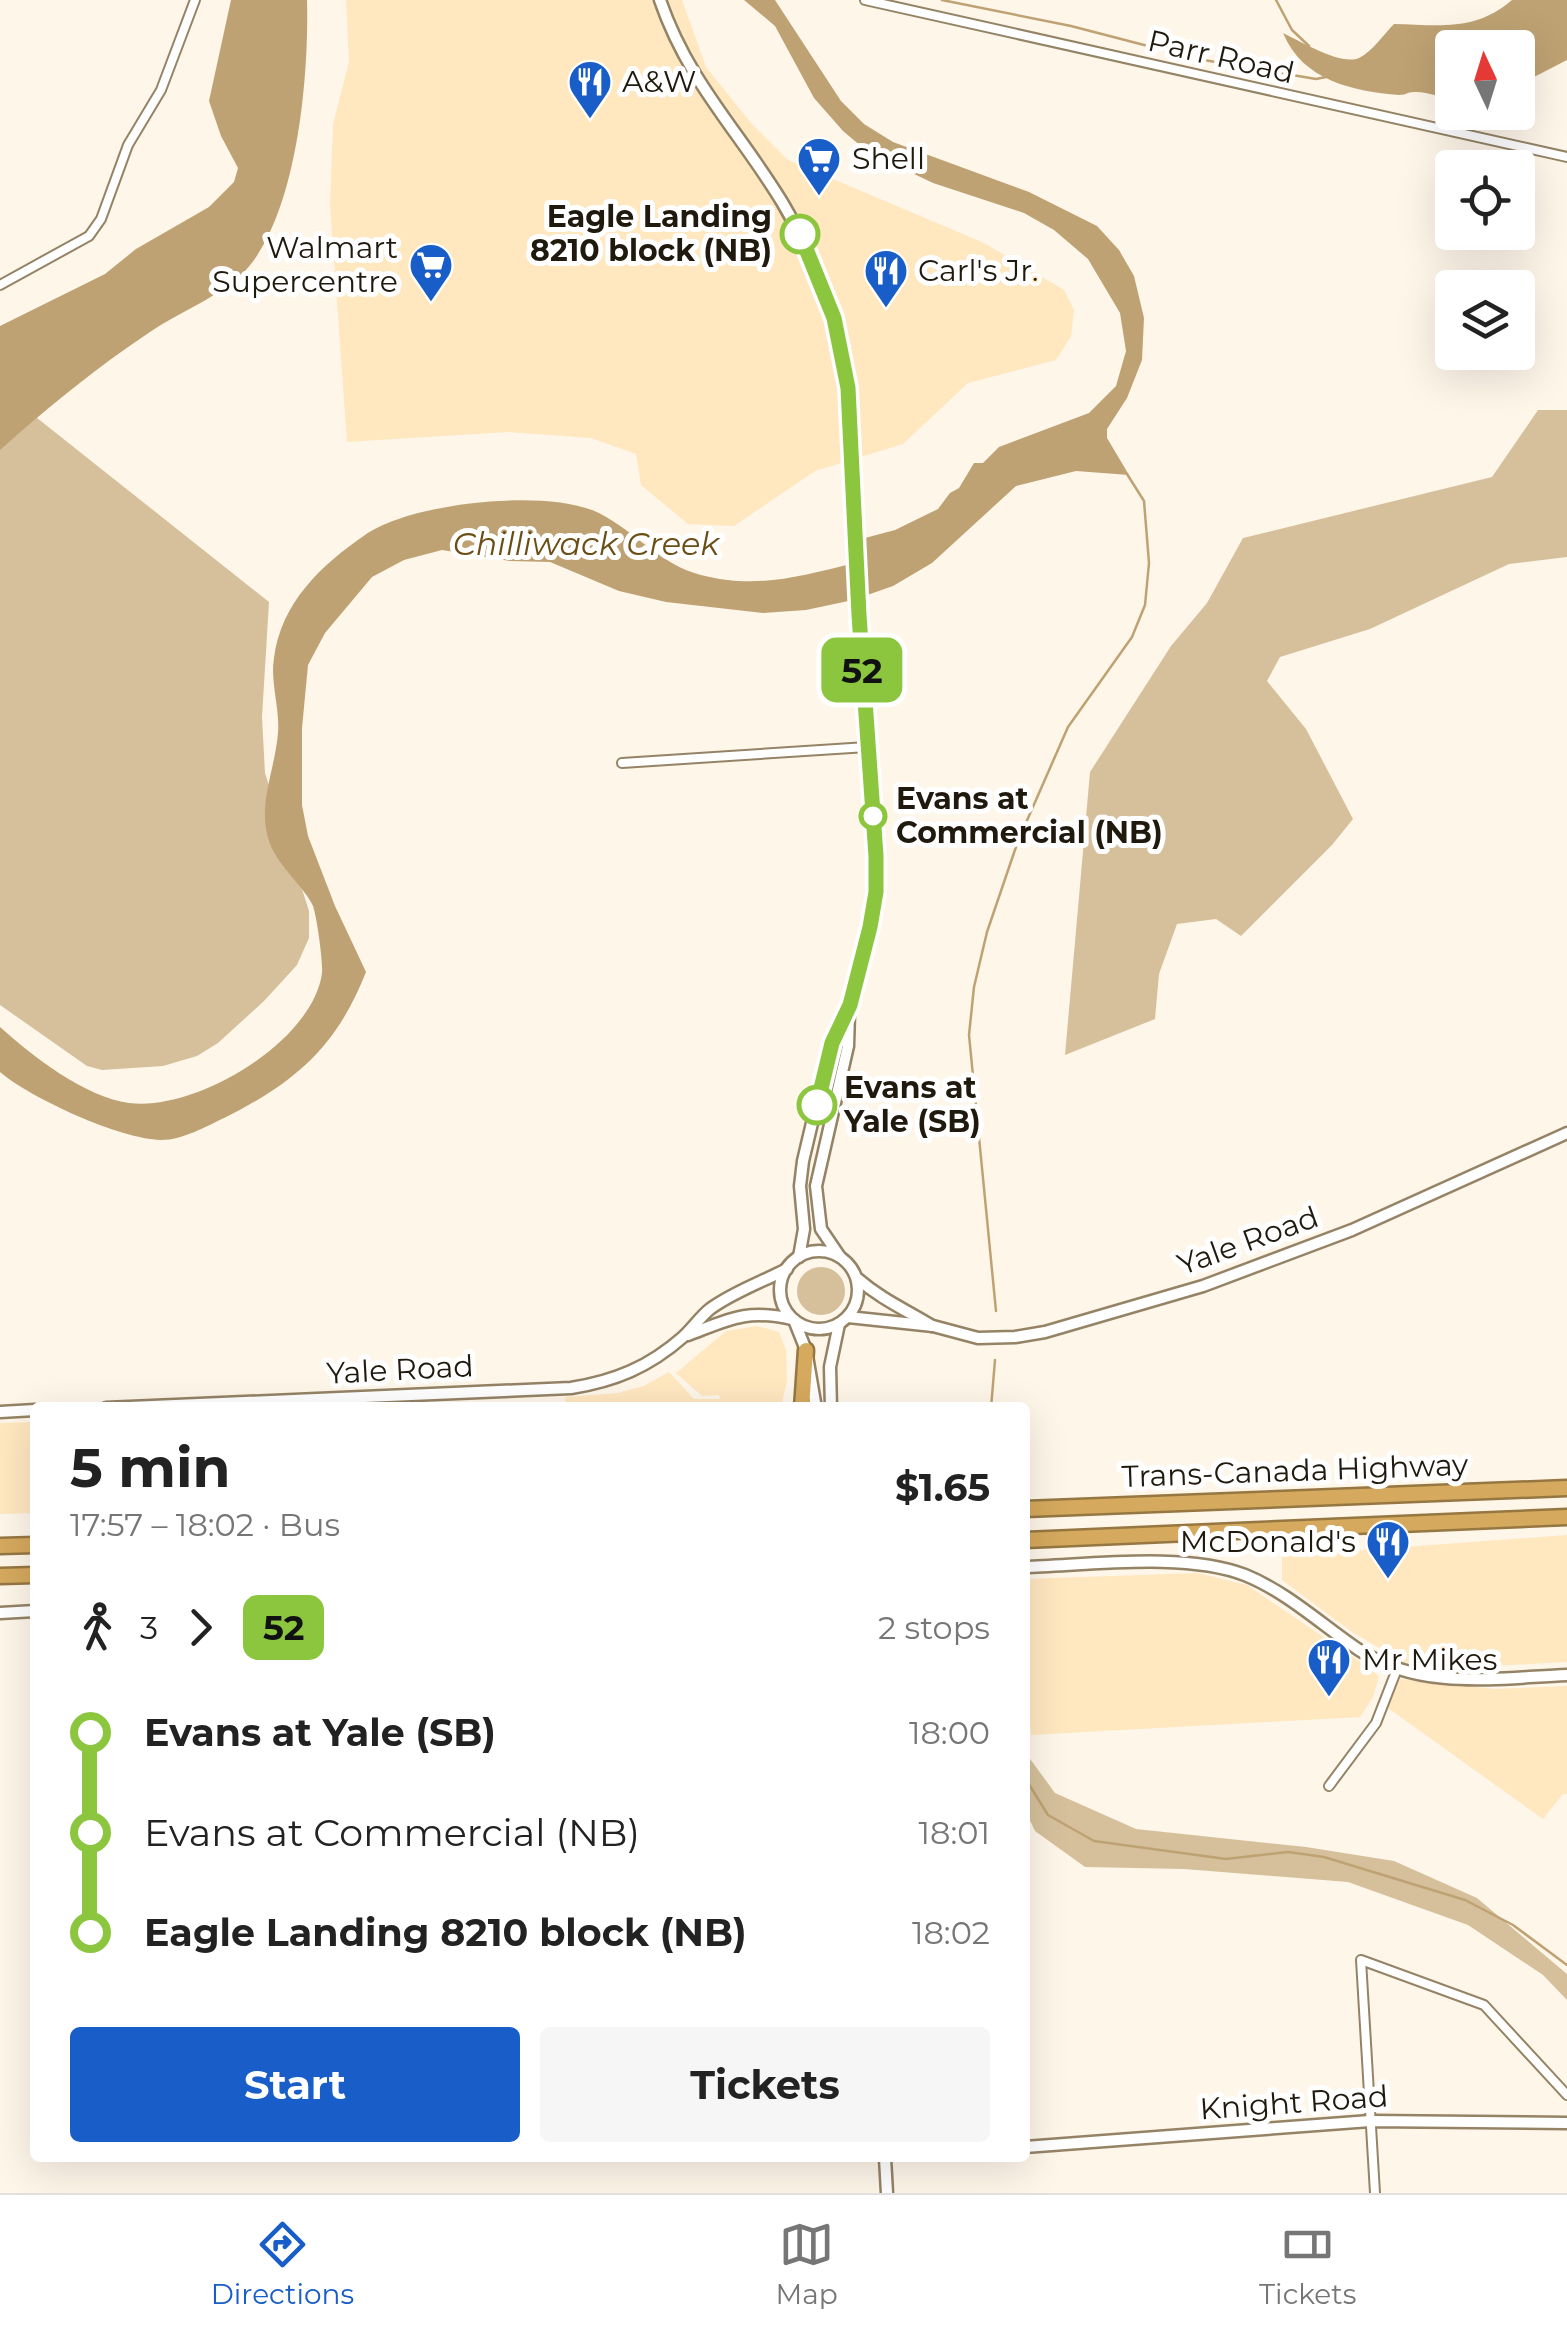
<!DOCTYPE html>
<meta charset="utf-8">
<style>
:root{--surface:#fff;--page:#f6f6f6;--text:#222;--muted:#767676;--line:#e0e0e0;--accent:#185dc8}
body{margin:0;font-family:Montserrat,sans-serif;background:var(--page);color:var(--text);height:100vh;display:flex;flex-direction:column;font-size:38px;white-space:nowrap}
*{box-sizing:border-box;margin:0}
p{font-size:32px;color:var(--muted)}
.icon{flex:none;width:55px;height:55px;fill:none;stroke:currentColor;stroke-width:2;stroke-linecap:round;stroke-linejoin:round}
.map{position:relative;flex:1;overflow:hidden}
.drawer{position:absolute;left:30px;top:1402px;width:1000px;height:760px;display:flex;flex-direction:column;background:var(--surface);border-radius:10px;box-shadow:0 10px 40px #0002}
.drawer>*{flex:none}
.badge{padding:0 20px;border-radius:15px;font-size:35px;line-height:65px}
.needle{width:65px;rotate:356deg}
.tools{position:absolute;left:1435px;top:30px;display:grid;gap:20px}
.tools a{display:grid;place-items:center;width:100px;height:100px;border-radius:10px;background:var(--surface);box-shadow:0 10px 40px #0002;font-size:50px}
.map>.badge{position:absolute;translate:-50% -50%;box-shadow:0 0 0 5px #fff}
.legs{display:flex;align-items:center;gap:15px;height:110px;padding:0 40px;font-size:32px}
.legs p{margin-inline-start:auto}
.head{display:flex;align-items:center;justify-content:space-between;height:170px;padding:0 40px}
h1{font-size:55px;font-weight:700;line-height:75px}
.button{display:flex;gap:20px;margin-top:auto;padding:20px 40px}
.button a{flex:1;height:115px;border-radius:10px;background:var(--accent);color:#fff;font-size:40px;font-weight:700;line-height:115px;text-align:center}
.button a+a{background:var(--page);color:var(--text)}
ul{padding:0 40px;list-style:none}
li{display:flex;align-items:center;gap:35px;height:100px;font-size:38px}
li i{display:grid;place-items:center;width:15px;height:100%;margin:0 12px;background:currentColor}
li i::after{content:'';width:25px;height:25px;margin:-12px;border:8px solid;border-radius:50%;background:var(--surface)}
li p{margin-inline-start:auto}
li:first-child i{background:linear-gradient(#0000 50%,currentColor 0)}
li:last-child i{background:linear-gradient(currentColor 50%,#0000 0)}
.tabs{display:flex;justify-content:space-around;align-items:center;height:140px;border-top:2px solid var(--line);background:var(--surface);font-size:28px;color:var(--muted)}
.tabs a{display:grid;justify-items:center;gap:5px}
.tabs .on{color:var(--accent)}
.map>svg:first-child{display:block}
.built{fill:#ffe7c0}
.green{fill:#d6c09c}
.water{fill:#bea273}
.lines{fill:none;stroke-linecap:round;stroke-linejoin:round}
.stream{stroke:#bea273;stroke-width:2.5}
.minor-casing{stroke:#958366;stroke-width:12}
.tertiary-casing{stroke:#958366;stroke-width:15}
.motorway-casing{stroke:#967742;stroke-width:19}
.minor{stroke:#fff;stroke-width:8}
.tertiary{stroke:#fff;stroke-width:10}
.motorway{stroke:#d5a95e;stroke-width:14}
.line-1-casing{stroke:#fff;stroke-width:22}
.line-1{stroke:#8cc63f;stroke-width:15}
.stop-1-dot{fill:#fff;stroke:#8cc63f;stroke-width:5}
.labels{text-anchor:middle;stroke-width:10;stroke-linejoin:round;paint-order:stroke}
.street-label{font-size:30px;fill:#20190e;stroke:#fff}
.poi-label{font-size:30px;fill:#20190e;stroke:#fff;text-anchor:start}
.stop-label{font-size:30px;font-weight:bold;fill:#20190e;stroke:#fff;text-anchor:start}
.water-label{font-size:32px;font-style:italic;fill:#6b4e15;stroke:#fff}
</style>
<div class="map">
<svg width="1567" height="2193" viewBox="0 0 1567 2193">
<rect width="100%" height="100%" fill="#fef6e9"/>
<g class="built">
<path d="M 346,0 L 682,0 L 706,67 L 751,123 L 788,160 L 984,243 L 1064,290 L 1074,310 L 1071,336 L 1056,360 L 968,383 L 903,444 L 815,471 L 734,526 L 688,524 L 641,485 L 636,454 L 591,438 L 508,432 L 347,442 L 330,205 L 333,124 L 349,62 Z"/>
<path d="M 757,1326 L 779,1332 L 786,1350 L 787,1381 L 781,1407 L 566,1407 L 565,1397 L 618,1393 L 644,1386 L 669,1372 L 694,1399 L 720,1399 L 719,1395 L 702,1396 L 676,1373 L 726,1331 Z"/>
<path d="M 35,1422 L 35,1513 L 0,1514 L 0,1423 Z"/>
<path d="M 1567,1535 L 1567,1662 L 1452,1668 L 1404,1662 L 1352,1632 L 1282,1580 L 1282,1556 Z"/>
<path d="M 1198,1573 L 1247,1585 L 1372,1670 L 1379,1677 L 1373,1697 L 1360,1717 L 1031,1735 L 1025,1671 L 1025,1579 Z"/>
<path d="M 1400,1679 L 1496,1689 L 1567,1686 L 1567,1794 L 1563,1794 L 1543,1819 L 1388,1708 Z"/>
</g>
<g class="green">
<path d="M 1538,410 L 1567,410 L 1567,557 L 1509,564 L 1370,629 L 1280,657 L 1267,681 L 1306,729 L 1353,819 L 1332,845 L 1241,936 L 1216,919 L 1177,924 L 1159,974 L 1155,1019 L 1065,1055 L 1090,772 L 1171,646 L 1207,603 L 1243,538 L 1492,477 Z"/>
<path d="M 32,414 L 269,602 L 262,717 L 265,773 L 309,911 L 309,938 L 297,965 L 264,1001 L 218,1043 L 197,1056 L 163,1066 L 102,1070 L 87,1066 L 0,1005 L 0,439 Z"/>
<circle cx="821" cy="1291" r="24"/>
<path d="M 1025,1752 L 1055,1793 L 1136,1829 L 1306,1847 L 1394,1861 L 1477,1898 L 1567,1974 L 1567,2000 L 1543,1975 L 1468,1925 L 1348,1882 L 1184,1869 L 1085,1867 L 1035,1831 L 1025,1810 Z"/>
</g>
<g class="water">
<path d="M 231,0 L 307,0 C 309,75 298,204 251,264 C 226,295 182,310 150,332 C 97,367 47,408 0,450 L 0,326 L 105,274 L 136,249 L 209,207 L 234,182 L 238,168 L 221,136 L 209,101 Z"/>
<path d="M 744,0 L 775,0 L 841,101 L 864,124 L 893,142 L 1029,192 L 1097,226 L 1119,250 L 1134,276 L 1144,318 L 1142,360 L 1127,398 L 1107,429 L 1107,438 L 1129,475 L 1076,471 L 1016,486 L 932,563 L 893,586 L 853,600 L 806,610 L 763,613 L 666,602 L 619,591 L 550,562 L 510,561 L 442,550 L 404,560 L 372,577 L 325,633 L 308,665 L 302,728 L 302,805 L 308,836 L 335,906 L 366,972 C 337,1046 296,1082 226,1117 C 207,1126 183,1140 161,1140 C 120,1139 32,1099 0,1072 L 0,1027 C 32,1056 85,1097 129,1103 C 195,1112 313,1042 322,973 C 323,961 317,918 313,906 C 306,889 279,867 270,844 C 256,807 275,771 278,733 C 280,708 270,682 274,658 C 281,603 321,565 365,535 C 412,502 548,488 599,513 C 636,532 661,565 701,575 C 754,589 799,577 850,564 L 856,555 L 858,544 L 865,538 L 895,530 L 938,509 L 950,493 L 959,488 L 974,463 L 983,463 L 999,447 L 1089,413 L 1116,386 L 1126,351 L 1120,313 L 1088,259 L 1054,230 L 1024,213 L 933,183 L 868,152 L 843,131 L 814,98 L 775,26 Z"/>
<path d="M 1512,0 L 1567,0 L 1567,60 L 1534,77 L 1518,79 L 1518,48 L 1452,48 L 1452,98 C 1440,98 1427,91 1414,92 C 1406,92 1408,95 1399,95 C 1353,91 1303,81 1283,33 C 1300,41 1341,66 1359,58 C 1372,52 1384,34 1394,24 C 1438,25 1475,32 1512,0 Z"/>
</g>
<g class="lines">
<g class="stream">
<path d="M 942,0 L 1071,26 L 1198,59 L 1316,79 L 1326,77"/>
<path d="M 1276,0 L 1292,30 L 1309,46"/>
<path d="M 996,1311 L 969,1035 L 974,987 L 987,932 L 1018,841 L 1068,727 L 1132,637 L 1145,605 L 1149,563 L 1144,501 L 1127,474"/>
<path d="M 991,1408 L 995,1360"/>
<path d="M 1025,1778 L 1048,1815 L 1094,1841 L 1226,1859 L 1288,1852 L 1324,1857 L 1465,1900 L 1513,1925 L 1567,1965"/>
</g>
<defs>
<g id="minor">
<path d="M 865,0 L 1567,157"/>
<path d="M 0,285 L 89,236 L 101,219 L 128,145 L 161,90 L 195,0"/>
<path d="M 622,763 L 867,747"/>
<path d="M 1329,1786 L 1376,1723 L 1397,1669"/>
<path d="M 1375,2193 L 1361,1960 L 1484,2005 L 1567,2095"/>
</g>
<g id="tertiary">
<path d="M 660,0 C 688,82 739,131 782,202 C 816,259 838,322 848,388 L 876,892 L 871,927 L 850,1005 L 831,1043 L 803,1161 L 800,1186 L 804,1229 L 799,1257"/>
<circle cx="819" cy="1290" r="39"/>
<path d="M 840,1257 L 821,1229 L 816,1186 L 848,1046 L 849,1013"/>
<path d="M 858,1279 C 881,1299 906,1310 932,1326"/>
<path d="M 848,1317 L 933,1326 L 978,1338 L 1015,1337 L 1045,1332 L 1203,1286 L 1352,1230 L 1567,1133"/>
<path d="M 794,1320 L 806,1350 L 816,1408"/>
<path d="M 688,1335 C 730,1319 746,1309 792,1319"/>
<path d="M 106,1408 L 571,1388 C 615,1381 649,1367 683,1337 C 693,1328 700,1317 710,1309 C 733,1292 762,1282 787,1269"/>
<path d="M 831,1408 L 830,1367 L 839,1324"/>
<path d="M 0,1412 L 35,1410"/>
<path d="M 1025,1567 C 1089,1565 1186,1552 1245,1575 C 1287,1592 1322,1625 1359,1650 C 1421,1691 1497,1678 1567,1675"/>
<path d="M 0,1613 L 35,1611"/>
<path d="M 1025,2147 L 1370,2121 L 1567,2123"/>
<path d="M 885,2158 L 887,2193"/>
</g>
<g id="motorway">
<path d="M 802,1408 L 806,1350"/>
<path d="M 1025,1509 L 1567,1488"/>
<path d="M 1025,1540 L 1567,1517"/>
<path d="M 0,1546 L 35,1545"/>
<path d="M 0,1576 L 35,1575"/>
</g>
</defs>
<use href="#minor" class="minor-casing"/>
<use href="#tertiary" class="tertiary-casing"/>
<use href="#motorway" class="motorway-casing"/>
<use href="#minor" class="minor"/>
<use href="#tertiary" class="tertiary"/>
<use href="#motorway" class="motorway"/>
</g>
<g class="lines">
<defs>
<path id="line-1" d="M 800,234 L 834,318 L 848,388 L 859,615 L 876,856 L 876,892 L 870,927 L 850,1005 L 832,1043 L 817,1105"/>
</defs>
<use href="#line-1" class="line-1-casing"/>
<use href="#line-1" class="line-1"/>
</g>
<defs>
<symbol id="restaurant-pin" viewBox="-11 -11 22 30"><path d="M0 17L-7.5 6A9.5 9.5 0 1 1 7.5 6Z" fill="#185dc8" stroke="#fff"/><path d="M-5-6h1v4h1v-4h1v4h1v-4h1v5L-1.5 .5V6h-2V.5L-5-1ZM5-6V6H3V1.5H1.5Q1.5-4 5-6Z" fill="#fff"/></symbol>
<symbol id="supermarket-pin" viewBox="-11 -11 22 30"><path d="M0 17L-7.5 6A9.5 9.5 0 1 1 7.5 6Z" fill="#185dc8" stroke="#fff"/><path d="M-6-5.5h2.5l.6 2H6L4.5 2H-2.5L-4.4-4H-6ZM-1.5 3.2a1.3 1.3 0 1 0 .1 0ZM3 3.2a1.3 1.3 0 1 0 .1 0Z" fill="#fff"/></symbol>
</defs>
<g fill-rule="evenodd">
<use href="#restaurant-pin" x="565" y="57" width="50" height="68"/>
<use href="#supermarket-pin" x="794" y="134" width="50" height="68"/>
<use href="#supermarket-pin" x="406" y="240" width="50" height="68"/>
<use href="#restaurant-pin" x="861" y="246" width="50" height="68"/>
<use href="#restaurant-pin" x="1363" y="1517" width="50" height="68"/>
<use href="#restaurant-pin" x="1304" y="1635" width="50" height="68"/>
</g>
<g class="stop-1-dot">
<circle cx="800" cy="234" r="18"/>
<circle cx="873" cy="816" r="12"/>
<circle cx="817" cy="1105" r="18"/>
</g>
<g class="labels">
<g class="street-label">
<text transform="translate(1221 57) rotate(13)" y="10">Parr Road</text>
<text transform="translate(1248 1241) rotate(-20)" y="10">Yale Road</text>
<text transform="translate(400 1370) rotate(-3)" y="10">Yale Road</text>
<text transform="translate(1295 1471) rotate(-2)" y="10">Trans-Canada Highway</text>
<text transform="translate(1294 2103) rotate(-4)" y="10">Knight Road</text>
</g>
<g class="poi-label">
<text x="622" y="92">A&amp;W</text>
<text x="852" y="169">Shell</text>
<text x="398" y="258" text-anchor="end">Walmart<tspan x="398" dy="34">Supercentre</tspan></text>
<text x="918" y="281">Carl's Jr.</text>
<text x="1356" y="1552" text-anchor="end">McDonald's</text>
<text x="1362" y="1670">Mr Mikes</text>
</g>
<g class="stop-label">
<text x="772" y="227" text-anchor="end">Eagle Landing<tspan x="772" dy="34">8210 block (NB)</tspan></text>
<text x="896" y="809">Evans at<tspan x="896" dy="34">Commercial (NB)</tspan></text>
<text x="844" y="1098">Evans at<tspan x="844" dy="34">Yale (SB)</tspan></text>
</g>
<g class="water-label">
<text x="586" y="555">Chilliwack Creek</text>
</g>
</g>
</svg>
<div class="tools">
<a><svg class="needle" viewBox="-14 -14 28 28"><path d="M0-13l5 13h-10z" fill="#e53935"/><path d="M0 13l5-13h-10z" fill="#767676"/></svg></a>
<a><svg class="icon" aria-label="locate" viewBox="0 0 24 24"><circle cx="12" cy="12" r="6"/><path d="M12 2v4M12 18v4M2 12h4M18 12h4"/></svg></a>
<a><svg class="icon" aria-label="layers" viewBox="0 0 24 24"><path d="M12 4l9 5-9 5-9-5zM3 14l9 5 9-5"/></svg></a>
</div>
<b class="badge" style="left:862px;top:670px;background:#8cc63f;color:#111">52</b>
<section class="drawer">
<div class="head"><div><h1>5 min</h1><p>17:57 – 18:02 · Bus</p></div><b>$1.65</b></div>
<div class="legs"><svg class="icon" aria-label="walk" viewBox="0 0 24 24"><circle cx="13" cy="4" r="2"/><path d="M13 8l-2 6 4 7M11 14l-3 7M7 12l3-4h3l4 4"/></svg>3<svg class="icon" aria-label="forward" viewBox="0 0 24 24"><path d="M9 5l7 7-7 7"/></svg><b class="badge" style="background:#8cc63f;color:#111">52</b><p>2 stops</p></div>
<ul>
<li><i style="color:#8cc63f"></i><b>Evans at Yale (SB)</b><p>18:00</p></li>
<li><i style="color:#8cc63f"></i><span>Evans at Commercial (NB)</span><p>18:01</p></li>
<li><i style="color:#8cc63f"></i><b>Eagle Landing 8210 block (NB)</b><p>18:02</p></li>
</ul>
<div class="button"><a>Start</a><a>Tickets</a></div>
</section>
</div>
<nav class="tabs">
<a class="on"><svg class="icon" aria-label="directions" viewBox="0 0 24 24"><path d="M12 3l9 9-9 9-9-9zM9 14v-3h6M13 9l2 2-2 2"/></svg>Directions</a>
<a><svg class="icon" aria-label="map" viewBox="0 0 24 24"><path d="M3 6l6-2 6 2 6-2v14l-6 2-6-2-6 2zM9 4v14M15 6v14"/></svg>Map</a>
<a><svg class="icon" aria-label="tickets" viewBox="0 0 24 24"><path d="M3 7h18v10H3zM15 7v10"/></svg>Tickets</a>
</nav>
